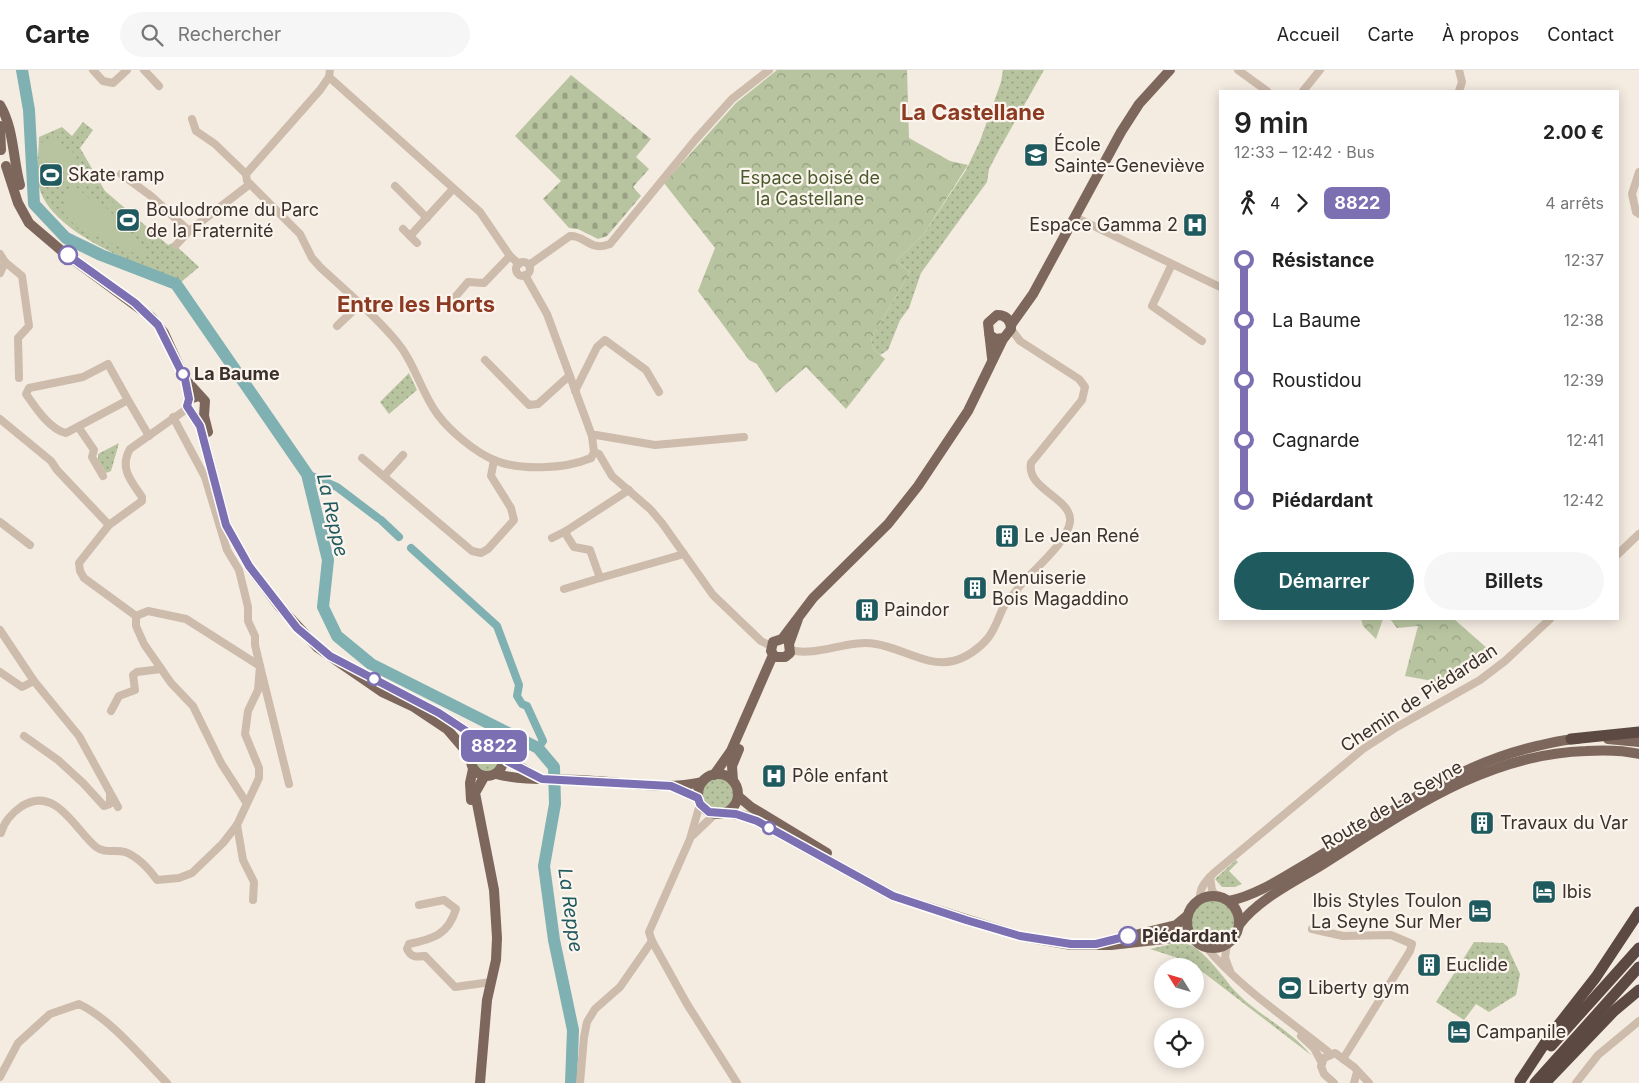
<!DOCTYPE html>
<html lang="fr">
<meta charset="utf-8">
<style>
:root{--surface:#fff;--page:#f6f6f6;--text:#222;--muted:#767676;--line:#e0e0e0;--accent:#1f5a5e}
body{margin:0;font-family:Inter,sans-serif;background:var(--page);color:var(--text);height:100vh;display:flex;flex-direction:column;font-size:19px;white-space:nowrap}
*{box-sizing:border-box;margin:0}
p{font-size:16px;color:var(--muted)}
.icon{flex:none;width:28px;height:28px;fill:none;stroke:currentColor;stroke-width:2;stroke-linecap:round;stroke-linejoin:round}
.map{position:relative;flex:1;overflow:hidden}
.panel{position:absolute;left:1219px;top:20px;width:400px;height:530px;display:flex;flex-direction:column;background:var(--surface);border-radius:0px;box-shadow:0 2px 12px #0003}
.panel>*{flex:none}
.badge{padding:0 10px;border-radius:8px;font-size:18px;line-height:32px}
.needle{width:32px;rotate:307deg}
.buttons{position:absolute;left:1154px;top:888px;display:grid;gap:10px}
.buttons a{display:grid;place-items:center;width:50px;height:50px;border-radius:50%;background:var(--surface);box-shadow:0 2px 12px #0003;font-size:25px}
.map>.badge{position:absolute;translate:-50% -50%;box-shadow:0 0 0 2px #fff}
.legs{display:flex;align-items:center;gap:8px;height:55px;padding:0 15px;font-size:16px}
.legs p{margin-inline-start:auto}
.head{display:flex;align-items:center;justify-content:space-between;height:85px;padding:0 15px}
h1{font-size:28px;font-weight:600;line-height:38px}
.button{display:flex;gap:10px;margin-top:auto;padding:10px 15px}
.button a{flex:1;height:58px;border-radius:30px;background:var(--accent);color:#fff;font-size:20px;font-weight:600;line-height:58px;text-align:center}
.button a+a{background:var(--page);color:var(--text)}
ul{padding:0 15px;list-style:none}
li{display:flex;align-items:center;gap:18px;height:60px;font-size:19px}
li i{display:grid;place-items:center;width:8px;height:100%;margin:0 6px;background:currentColor}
li i::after{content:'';width:12px;height:12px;margin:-6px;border:4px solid;border-radius:50%;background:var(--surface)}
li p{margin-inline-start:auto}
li:first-child i{background:linear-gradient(#0000 50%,currentColor 0)}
li:last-child i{background:linear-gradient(currentColor 50%,#0000 0)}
header{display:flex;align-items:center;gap:30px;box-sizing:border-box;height:70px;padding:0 25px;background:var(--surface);border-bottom:1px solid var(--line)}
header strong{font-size:24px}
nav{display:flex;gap:28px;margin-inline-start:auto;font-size:18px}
.search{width:350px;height:45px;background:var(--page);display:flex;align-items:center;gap:12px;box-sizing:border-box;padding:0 18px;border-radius:28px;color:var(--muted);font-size:19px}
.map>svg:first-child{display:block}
.green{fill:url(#green-dots)}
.forest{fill:url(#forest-crowns)}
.cemetery{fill:url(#cemetery-stones)}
.pitch{fill:#b8c4a0}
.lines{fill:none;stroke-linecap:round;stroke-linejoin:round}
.canal{stroke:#7fb0b2;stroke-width:8}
.river{stroke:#7fb0b2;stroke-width:12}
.minor{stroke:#cdbbac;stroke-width:8}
.major{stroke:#7d675c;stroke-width:10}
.highway{stroke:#5c4a42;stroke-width:11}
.line-1-casing{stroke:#fff;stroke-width:11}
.line-1{stroke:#7c6fb2;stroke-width:8}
.stop-1-dot{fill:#fff;stroke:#7c6fb2;stroke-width:2.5}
.labels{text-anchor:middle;stroke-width:4.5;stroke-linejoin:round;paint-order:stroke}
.poi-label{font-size:18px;fill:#3b302b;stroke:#fbf5ee;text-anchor:start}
.park-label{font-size:18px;fill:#4a5a2e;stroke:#fbf5ee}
.stop-label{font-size:18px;font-weight:bold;fill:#3b302b;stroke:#fbf5ee;text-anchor:start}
.street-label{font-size:18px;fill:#3b302b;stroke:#fbf5ee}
.water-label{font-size:19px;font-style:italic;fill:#1f5a5e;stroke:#fbf5ee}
.district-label{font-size:22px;font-weight:bold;fill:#8c3b22;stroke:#fbf5ee}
</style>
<header>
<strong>Carte</strong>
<div class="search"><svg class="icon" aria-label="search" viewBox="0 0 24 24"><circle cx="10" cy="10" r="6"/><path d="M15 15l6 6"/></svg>Rechercher</div>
<nav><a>Accueil</a><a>Carte</a><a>À propos</a><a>Contact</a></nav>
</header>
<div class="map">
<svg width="1639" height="1013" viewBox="0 0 1639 1013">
<defs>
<pattern id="green-dots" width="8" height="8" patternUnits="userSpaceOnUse" patternTransform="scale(1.25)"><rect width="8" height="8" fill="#b8c4a0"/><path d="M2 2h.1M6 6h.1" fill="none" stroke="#97a083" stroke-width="1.8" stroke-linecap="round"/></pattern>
<pattern id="forest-crowns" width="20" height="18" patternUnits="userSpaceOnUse" patternTransform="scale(1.25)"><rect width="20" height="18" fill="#b8c4a0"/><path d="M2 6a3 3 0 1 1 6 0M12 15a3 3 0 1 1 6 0" fill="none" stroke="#97a083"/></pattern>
<pattern id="cemetery-stones" width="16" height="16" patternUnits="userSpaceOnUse" patternTransform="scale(1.25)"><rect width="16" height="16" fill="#b8c4a0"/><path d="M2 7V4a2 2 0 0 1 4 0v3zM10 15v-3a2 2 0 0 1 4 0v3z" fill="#97a083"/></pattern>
</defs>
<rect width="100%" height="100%" fill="#f4ebe1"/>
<g class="green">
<path d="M 1003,0 L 1044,0 L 1000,78 L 989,99 L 987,112 L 921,203 L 909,238 L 900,250 L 888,280 L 880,285 L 874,280 L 871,269 L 910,202 L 896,191 L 923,165 L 966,100 L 980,71 L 1001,12 Z"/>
<path d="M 83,52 L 93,60 L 80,78 L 105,121 L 168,175 L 173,173 L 199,197 L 180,213 C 138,193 52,165 39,117 C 35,102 39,82 39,67 L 62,57 L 72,66 Z"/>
<path d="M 409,303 L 417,320 L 389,344 L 380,332 Z"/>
<path d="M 119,373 L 111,401 L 106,403 L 98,390 L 98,384 Z"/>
<circle cx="487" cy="690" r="16"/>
<circle cx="718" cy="724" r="20"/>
<path d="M 1236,790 L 1238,792 L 1229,801 L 1242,814 L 1235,817 L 1222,817 L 1215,809 Z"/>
<circle cx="1213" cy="852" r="26"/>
<path d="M 1180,872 C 1199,872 1222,906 1234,920 C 1256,944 1290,959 1311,985 L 1195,896 L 1181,889 L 1150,879 Z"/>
<path d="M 1474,872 L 1503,873 L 1507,876 L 1520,904 L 1516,925 L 1489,942 L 1476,934 L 1464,950 L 1436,932 Z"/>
</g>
<g class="forest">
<path d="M 777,0 L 907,0 L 909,68 L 950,91 L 968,95 L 923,165 L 896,191 L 910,202 L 871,269 L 874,280 L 885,289 L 846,339 L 806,297 L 776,323 L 757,294 L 749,290 L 698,221 L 715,178 L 664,113 L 736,33 Z"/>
<path d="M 1361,549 L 1383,549 L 1376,569 L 1363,556 Z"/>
<path d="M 1390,549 L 1454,549 L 1488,579 L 1487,593 L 1438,612 L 1405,606 L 1418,556 L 1397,558 Z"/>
</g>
<path class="cemetery" d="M 571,5 L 651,69 L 636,87 L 649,99 L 633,117 L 641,126 L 607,166 L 598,169 L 578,159 L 569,158 L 543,129 L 561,111 L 515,66 Z"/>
<g class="pitch">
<path d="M 56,66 L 66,79 L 74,83 L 77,91 L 43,119 L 41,73 Z"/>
<path d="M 75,116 L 147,179 L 141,186 L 78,158 L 65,145 L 64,123 Z"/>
<path d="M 109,129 L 153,166 L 148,172 L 104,135 Z"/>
</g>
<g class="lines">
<g class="canal">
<path d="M 307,404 L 337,417 L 378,448"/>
<path d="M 381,450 L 399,467"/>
<path d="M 411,478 L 497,556 L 519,615 L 517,626 L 522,634 L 527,636 L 543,671 L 538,678"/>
</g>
<path class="river" d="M 22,0 L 29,40 L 34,134 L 66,168 L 101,185 L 176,214 L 307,404 L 328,490 L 323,537 L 337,566 L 371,594 L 538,678 L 554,697 L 555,734 L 544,796 L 554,870 L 573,960 L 571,1013"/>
<g class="minor">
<path d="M 93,0 L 103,11 L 113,13 L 127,0"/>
<path d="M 144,0 L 159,16"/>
<path d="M 330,0 L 329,7 L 320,20 L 246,104 L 247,111 L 300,164 L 312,188 L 321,198 C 346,221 375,245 397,272 C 415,293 421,323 438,345 C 450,361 475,382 494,390 C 520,401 565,399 591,388"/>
<path d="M 1238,0 L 1267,21"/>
<path d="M 329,7 L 480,142 L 510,186 L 519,194"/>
<path d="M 1303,21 L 1320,0"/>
<path d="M 1459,21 L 1462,12 L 1459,0"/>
<path d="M 192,49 L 196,61 L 215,74 L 246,104"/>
<path d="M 1639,102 L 1632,124 L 1636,142 L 1639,144"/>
<path d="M 121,104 L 151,126 L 189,161"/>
<path d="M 395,116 L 427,148"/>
<path d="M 1075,147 L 1220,217"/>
<path d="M 403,159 L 417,173"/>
<path d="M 410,166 L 453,119"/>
<path d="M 176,175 L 189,161 L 250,114"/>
<path d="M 0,184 L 5,192 L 22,206 L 29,256 L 18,268 L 19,308"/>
<circle cx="523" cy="199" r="7"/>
<path d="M 1172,194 L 1152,236 L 1202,271"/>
<path d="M 529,195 L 570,166 C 585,165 590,182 610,174 L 696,69 L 732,29 L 769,0"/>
<path d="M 0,203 L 5,192"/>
<path d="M 525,205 L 547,244 L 592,366 L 594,382"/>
<path d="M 456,226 L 468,212 L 484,213 L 510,186"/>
<path d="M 337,256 L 360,234"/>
<path d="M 485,290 L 529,335 L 538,334 L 569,306"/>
<path d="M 575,321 L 597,277 L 605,270 L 646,300 L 659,322"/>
<path d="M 128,330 L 108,294 L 83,307 L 29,318 L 26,324 C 35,337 50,360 66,363 L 128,330 L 149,366"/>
<path d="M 0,349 L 51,391 L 57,400 L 109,455"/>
<path d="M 79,358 L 94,380 L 92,387 L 103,406"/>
<path d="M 592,366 L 596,365 L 655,375 L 744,367"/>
<path d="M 362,388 L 472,481 L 481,483 L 488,479 L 514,450 L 511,438 L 491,406 L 494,390"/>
<path d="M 591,388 L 594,382 L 599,384 L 612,406 L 650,439 L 662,453 L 713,525 L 761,571 L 771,576"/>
<path d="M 384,406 L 403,385"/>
<path d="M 629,420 L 566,461 L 567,466 L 574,477 L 590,480 L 600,508 L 684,484"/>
<path d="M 0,452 L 30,475"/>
<path d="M 552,468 L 566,461"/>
<path d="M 1618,484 L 1639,464"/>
<path d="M 564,519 L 600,508"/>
<path d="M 136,546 L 84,508 L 80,501 L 79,493 L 109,455 L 142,431 L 142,427 C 131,411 119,398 130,379 L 188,338"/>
<path d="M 0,560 L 34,611 L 79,666 L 118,737"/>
<path d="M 790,580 C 819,587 847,569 876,574 C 902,578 927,597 953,591 C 966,588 980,578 988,568 C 995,559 998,549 1003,538 C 1007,531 1014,524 1019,517 C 1033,500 1067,473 1070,452 C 1073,428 1026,420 1031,393 L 1082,330 L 1085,317 L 1079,309 L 1020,271 L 1011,259"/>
<path d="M 0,602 L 22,617 L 34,611"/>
<path d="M 111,641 L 119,626 L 135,620 L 133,605 L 137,602 L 161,599"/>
<path d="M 24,666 L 58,690 L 83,713 L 104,736 L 110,734 L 110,725"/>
<path d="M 246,732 L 221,693 L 193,636 L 171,613 L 144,574 L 136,556 L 136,546 L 148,541 L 186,549 L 260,596 L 289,714"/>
<path d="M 700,734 L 690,769 L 649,862 L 652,871 L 687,934 L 737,1013"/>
<path d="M 237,755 L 243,790 L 254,812 L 253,830"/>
<path d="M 1,763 C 4,752 13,742 22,736 C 56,715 75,760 96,777 C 105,784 115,779 125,782 C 139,787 149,799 157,810 L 179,808 L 192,803 L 223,773 L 237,755 L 259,708 L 259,698 L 245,664 L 248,641 L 258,620 L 260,596 L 255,575 L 255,566 L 248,551 L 248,537 L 239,500 L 227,480 L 205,407 L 173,347"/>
<path d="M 693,765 L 715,744"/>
<path d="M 1210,807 L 1212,820 L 1216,826"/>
<path d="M 1200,830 C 1199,817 1206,811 1215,802 L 1363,679 L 1397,657 L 1480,610 L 1505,591 L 1550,549"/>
<path d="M 419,835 L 444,830 L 456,839 C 448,865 433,869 409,874 L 407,879 C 411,888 417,887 425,886 L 455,917 L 491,912"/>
<path d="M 1312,859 L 1343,866 L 1391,865 L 1412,874 L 1410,881 L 1343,989"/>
<path d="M 1227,873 L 1225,888 L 1230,901"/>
<path d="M 1206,877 C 1241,919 1288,949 1331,984"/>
<path d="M 1301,966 L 1314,978 L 1322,993"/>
<path d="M 0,1007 L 18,973 L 50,944 L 79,934 C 111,949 142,988 167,1013"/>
<path d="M 580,1013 L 584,967 L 587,952 L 595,939 L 620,917 L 652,871"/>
<path d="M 1334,1013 L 1324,1004 L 1321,996 L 1324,988 L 1335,983 L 1354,997 L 1369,1013"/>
<path d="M 1354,1013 L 1357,1002"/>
<path d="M 1576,1013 L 1598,985 L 1639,951"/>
</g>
<g class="major">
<path d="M 0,35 C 14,58 13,90 20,115"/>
<path d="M 0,56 L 1,80"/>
<path d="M 6,96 L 18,133 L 29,153 L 63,182 L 151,247 L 164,263 L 185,309 L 205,331 L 204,346 L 208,362"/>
<path d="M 1011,255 L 1033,224 L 1121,62 L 1139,34 L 1170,0"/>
<path d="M 989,264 L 995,269 L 1004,268 L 1011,259 C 1011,250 1006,245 997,245 L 988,253 L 992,288"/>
<path d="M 199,326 L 189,329 L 187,336 L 200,355 L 226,455 L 249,496 L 279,536 L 318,578 L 382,622 L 414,637 L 447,659 L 471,687"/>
<path d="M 798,549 L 789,574 L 790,583 L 785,587 L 775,587 L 771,581 L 773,572 L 782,569 L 813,528 L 888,454 L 918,416 L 968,341 L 1003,269"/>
<path d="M 366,605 L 439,643 L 486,674"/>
<path d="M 1608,669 L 1639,672"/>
<circle cx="487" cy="690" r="16"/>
<path d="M 503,687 L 536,706"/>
<path d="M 496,704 C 528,712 562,708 595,711 C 631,713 667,720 702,712"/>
<circle cx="718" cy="724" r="20"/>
<path d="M 714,705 L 731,681 L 773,585"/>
<path d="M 733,711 L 732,696 L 739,679"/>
<path d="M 738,726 L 751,737 L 827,783"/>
<path d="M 471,730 L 470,713 L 473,699"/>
<path d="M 727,743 L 745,746 L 757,751 L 893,826 L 1020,866 L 1071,875 L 1111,875 L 1191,866"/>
<circle cx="1213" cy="852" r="26"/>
<path d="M 1229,831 C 1258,825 1285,806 1311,791 C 1383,748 1453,695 1537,676 C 1551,673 1564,669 1578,669"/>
<path d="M 1239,855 C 1260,827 1299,810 1328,791 C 1409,740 1487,684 1586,681 C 1604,680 1622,680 1639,684"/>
<path d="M 1110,871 L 1176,855 L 1188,845"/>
<path d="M 480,1013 L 487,930 L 496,890 L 497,868 L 494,820 L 475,723 L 484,707"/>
</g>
<g class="highway">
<path d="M 1571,669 L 1639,662"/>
<path d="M 1551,976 L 1639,878"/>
<path d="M 1520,1011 L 1549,967 L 1596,907 L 1639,842"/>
<path d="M 1535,1013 L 1639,897"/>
<path d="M 1545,1013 L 1614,941 L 1639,920"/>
</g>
</g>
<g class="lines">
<defs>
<path id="line-1" d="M 68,185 L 135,233 L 158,255 L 185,309 L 189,329 L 187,336 L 200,356 L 226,455 L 249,496 L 297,558 L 330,586 L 439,643 L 486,674 L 495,676 L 507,691 L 542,709 L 671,716 L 698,728 L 700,734 L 709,742 L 736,744 L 757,751 L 893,826 L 966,850 L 1020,866 L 1071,874 L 1096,874 L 1128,866"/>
</defs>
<use href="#line-1" class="line-1-casing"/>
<use href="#line-1" class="line-1"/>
</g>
<defs>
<symbol id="school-square" viewBox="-11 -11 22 22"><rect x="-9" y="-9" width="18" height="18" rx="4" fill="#1f5a5e" stroke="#fbf5ee"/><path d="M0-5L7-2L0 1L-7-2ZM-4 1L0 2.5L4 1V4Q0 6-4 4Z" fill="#fff"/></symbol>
<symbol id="stadium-square" viewBox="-11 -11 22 22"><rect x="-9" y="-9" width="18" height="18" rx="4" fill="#1f5a5e" stroke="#fbf5ee"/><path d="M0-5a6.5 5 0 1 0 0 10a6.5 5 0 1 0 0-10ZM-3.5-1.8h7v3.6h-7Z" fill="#fff"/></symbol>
<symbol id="hospital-square" viewBox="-11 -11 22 22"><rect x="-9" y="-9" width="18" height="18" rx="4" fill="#1f5a5e" stroke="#fbf5ee"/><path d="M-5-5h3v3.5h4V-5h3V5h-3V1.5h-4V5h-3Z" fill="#fff"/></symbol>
<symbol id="building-square" viewBox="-11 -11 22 22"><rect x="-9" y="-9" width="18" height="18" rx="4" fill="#1f5a5e" stroke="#fbf5ee"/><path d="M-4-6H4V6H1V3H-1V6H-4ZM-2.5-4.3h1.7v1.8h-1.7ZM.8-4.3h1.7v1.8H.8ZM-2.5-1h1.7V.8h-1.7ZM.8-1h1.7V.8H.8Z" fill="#fff"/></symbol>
<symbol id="hotel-square" viewBox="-11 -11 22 22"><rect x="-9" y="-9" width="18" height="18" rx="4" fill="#1f5a5e" stroke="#fbf5ee"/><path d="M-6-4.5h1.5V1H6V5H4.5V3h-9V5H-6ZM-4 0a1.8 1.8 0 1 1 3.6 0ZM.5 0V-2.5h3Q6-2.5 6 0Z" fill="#fff"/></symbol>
</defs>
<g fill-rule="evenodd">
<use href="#school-square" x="1022" y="71" width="28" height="28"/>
<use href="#stadium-square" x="37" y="91" width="28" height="28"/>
<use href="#stadium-square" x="114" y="136" width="28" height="28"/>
<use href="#hospital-square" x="1181" y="141" width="28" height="28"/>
<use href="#building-square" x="993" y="452" width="28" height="28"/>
<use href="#building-square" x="961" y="504" width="28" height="28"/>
<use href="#building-square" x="853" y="526" width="28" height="28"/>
<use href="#hospital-square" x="760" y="692" width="28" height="28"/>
<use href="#building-square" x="1468" y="739" width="28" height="28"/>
<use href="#hotel-square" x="1530" y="808" width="28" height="28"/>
<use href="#hotel-square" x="1466" y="827" width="28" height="28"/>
<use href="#building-square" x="1415" y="881" width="28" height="28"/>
<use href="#stadium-square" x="1276" y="904" width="28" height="28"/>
<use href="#hotel-square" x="1445" y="948" width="28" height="28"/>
</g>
<g class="stop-1-dot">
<circle cx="68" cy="185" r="9"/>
<circle cx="183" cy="304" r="6"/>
<circle cx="374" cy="609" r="6"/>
<circle cx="769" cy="758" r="6"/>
<circle cx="1128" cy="866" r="9"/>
</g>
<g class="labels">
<g class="poi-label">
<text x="1054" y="81">École<tspan x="1054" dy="21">Sainte-Geneviève</tspan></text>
<text x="68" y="111">Skate ramp</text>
<text x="146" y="146">Boulodrome du Parc<tspan x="146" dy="21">de la Fraternité</tspan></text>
<text x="1178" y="161" text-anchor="end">Espace Gamma 2</text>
<text x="1024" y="472">Le Jean René</text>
<text x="992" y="514">Menuiserie<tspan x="992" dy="21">Bois Magaddino</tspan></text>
<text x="884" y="546">Paindor</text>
<text x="792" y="712">Pôle enfant</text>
<text x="1500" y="759">Travaux du Var</text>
<text x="1562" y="828">Ibis</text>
<text x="1462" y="837" text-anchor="end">Ibis Styles Toulon<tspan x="1462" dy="21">La Seyne Sur Mer</tspan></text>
<text x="1446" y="901">Euclide</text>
<text x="1308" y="924">Liberty gym</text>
<text x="1476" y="968">Campanile</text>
</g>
<g class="park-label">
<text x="810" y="114">Espace boisé de<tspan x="810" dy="21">la Castellane</tspan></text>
</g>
<g class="stop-label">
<text x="194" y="310">La Baume</text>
<text x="1142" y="872">Piédardant</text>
</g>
<g class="street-label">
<text transform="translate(1419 628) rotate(-33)" y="6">Chemin de Piédardan</text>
<text transform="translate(1392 735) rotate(-30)" y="6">Route de La Seyne</text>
</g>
<g class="water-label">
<text transform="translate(333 445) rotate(77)" y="7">La Reppe</text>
<text transform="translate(571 840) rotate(82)" y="7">La Reppe</text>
</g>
<g class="district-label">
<text x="973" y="50">La Castellane</text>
<text x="416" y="242">Entre les Horts</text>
</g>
</g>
</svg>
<div class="buttons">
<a><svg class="needle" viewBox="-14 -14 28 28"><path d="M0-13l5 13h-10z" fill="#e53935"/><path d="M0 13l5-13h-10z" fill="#767676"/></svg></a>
<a><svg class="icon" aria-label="locate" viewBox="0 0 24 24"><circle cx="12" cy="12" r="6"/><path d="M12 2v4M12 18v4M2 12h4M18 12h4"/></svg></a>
</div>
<b class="badge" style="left:494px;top:676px;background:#7c6fb2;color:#fff">8822</b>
<section class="panel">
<div class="head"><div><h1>9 min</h1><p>12:33 – 12:42 · Bus</p></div><b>2.00 €</b></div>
<div class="legs"><svg class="icon" aria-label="walk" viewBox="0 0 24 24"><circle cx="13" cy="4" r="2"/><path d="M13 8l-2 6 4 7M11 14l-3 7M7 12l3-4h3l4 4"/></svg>4<svg class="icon" aria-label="forward" viewBox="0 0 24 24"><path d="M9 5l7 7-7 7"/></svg><b class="badge" style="background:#7c6fb2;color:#fff">8822</b><p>4 arrêts</p></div>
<ul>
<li><i style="color:#7c6fb2"></i><b>Résistance</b><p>12:37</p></li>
<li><i style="color:#7c6fb2"></i><span>La Baume</span><p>12:38</p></li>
<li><i style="color:#7c6fb2"></i><span>Roustidou</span><p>12:39</p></li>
<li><i style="color:#7c6fb2"></i><span>Cagnarde</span><p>12:41</p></li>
<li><i style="color:#7c6fb2"></i><b>Piédardant</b><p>12:42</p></li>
</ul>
<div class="button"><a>Démarrer</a><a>Billets</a></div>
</section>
</div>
